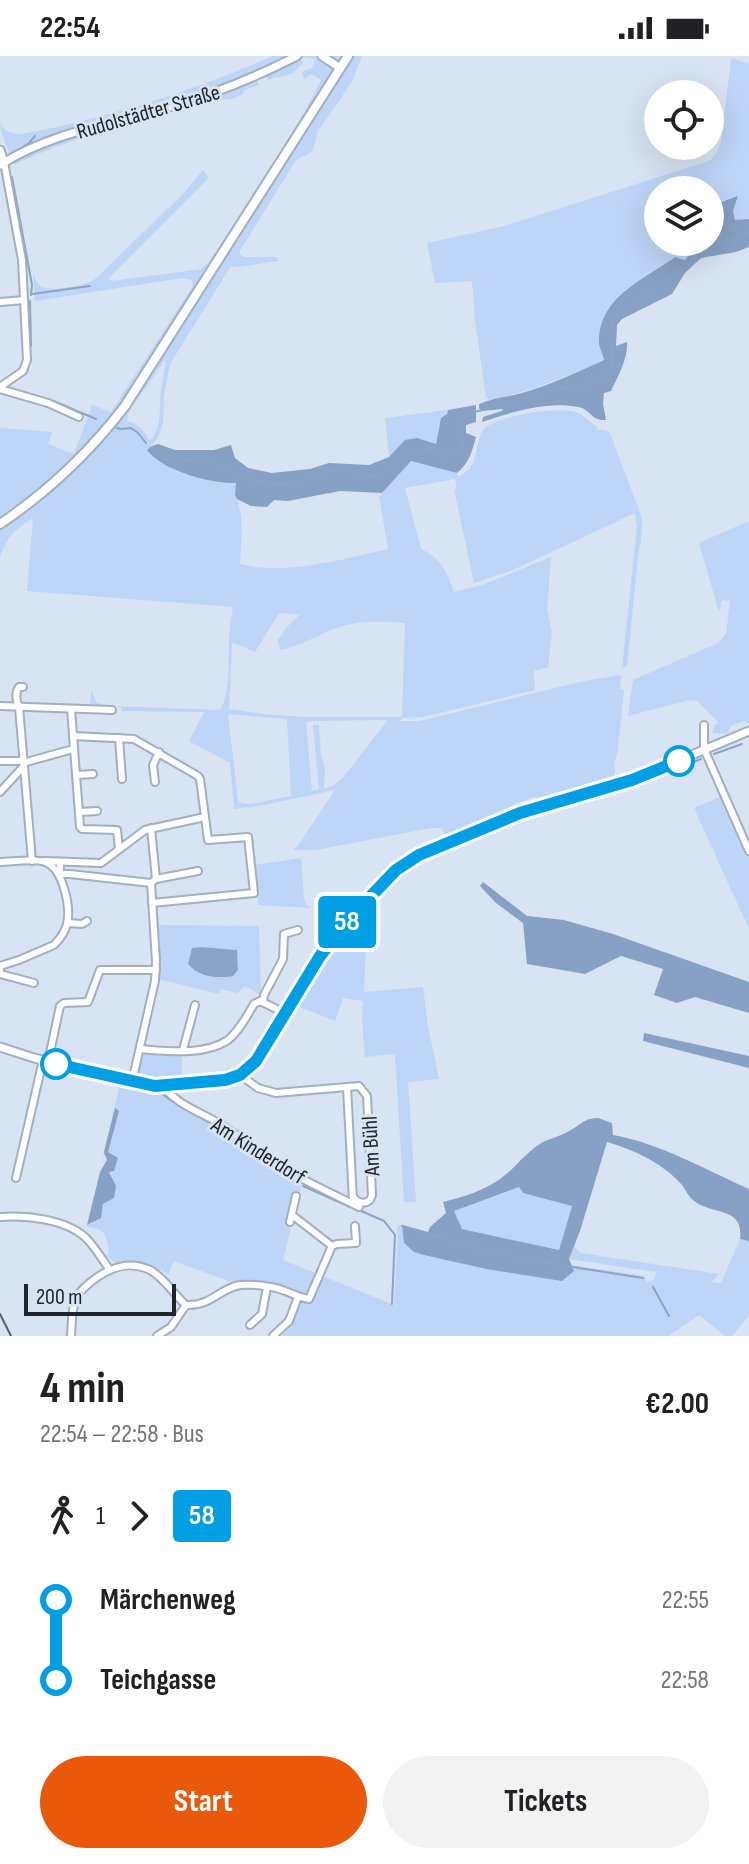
<!DOCTYPE html>
<meta charset="utf-8">
<style>
:root{--surface:#fff;--page:#f2f2f2;--text:#202124;--muted:#757577;--accent:#ea580c}
body{margin:0;font-family:"Sofia Sans Condensed",sans-serif;background:var(--page);color:var(--text);height:100vh;display:flex;flex-direction:column;font-size:30px;white-space:nowrap}
*{box-sizing:border-box;margin:0}
p{font-size:26px;color:var(--muted)}
.icon{flex:none;width:44px;height:44px;fill:none;stroke:currentColor;stroke-width:2;stroke-linecap:round;stroke-linejoin:round}
.map{position:relative;height:1280px;overflow:hidden}
.drawer{display:flex;flex-direction:column;background:var(--surface);flex:1}
.drawer>*{flex:none}
.badge{padding:0 16px;border-radius:6px;font-size:28px;line-height:52px}
.tools{position:absolute;left:644px;top:24px;display:grid;gap:16px}
.tools a{display:grid;place-items:center;width:80px;height:80px;border-radius:50%;background:var(--surface);box-shadow:0 8px 32px #0002;font-size:40px}
.scale{position:absolute;left:24px;bottom:20px;width:152px;box-sizing:border-box;padding-left:8px;border:4px solid #20242a;border-top:0;font-size:22px;line-height:28px;white-space:nowrap;color:#20242a;-webkit-text-stroke:6px #d8e3f3;paint-order:stroke}
.map>.badge{position:absolute;translate:-50% -50%;box-shadow:0 0 0 4px #fff}
.legs{display:flex;align-items:center;gap:12px;height:88px;padding:0 40px;font-size:26px}
.legs p{margin-inline-start:auto}
.head{display:flex;align-items:center;justify-content:space-between;height:136px;padding:0 40px}
h1{font-size:44px;font-weight:700;line-height:60px}
.button{display:flex;gap:16px;margin-top:auto;padding:16px 40px}
.button a{flex:1;height:92px;border-radius:48px;background:var(--accent);color:#fff;font-size:32px;font-weight:700;line-height:92px;text-align:center}
.button a+a{background:var(--page);color:var(--text)}
ul{padding:0 40px;list-style:none}
li{display:flex;align-items:center;gap:28px;height:80px;font-size:30px}
li i{display:grid;place-items:center;width:12px;height:100%;margin:0 10px;background:currentColor}
li i::after{content:'';width:20px;height:20px;margin:-10px;border:6px solid;border-radius:50%;background:var(--surface)}
li p{margin-inline-start:auto}
li:first-child i{background:linear-gradient(#0000 50%,currentColor 0)}
li:last-child i{background:linear-gradient(currentColor 50%,#0000 0)}
.status{display:flex;justify-content:space-between;align-items:center;height:56px;padding:0 40px;background:var(--surface);direction:ltr}
.status svg{height:22px;fill:currentColor}
.map>svg:first-child{display:block}
.green{fill:#bdd5f7;fill-rule:evenodd}
.forest{fill:#87a1c4;fill-rule:evenodd}
.water{fill:#8aa3c7}
.lines{fill:none;stroke-linecap:round;stroke-linejoin:round}
.stream{stroke:#8aa3c7;stroke-width:2}
.minor-casing{stroke:#a4afbe;stroke-width:10}
.tertiary-casing{stroke:#a4afbe;stroke-width:11}
.secondary-casing{stroke:#a4afbe;stroke-width:12}
.minor{stroke:#fff;stroke-width:6}
.tertiary{stroke:#fff;stroke-width:7}
.secondary{stroke:#fff;stroke-width:8}
.tram{stroke:#595f68;stroke-width:2}
.line-1-casing{stroke:#fff;stroke-width:18}
.line-1{stroke:#009ee3;stroke-width:12}
.stop-1-dot{fill:#fff;stroke:#009ee3;stroke-width:4}
.labels{text-anchor:middle;stroke-width:6;stroke-linejoin:round;paint-order:stroke}
.street-label{font-size:22px;fill:#20242a;stroke:#d8e3f3}
</style>
<div class="status"><b>22:54</b><svg viewBox="0 0 49 12"><path d="M0 12V9h3v3zM5 12V6h3v6zM10 12V3h3v9zM15 12V0h3v12zM26 1h20v11H26zM47 4h2v5h-2z"/></svg></div>
<div class="map">
<svg width="749" height="1280" viewBox="0 0 749 1280">
<rect width="100%" height="100%" fill="#d8e3f3"/>
<g class="green">
<path d="M 273,0 L 362,0 L 352,26 L 318,75 L 313,94 L 310,97 L 298,103 L 291,112 L 240,195 L 240,199 L 244,201 L 276,201 L 278,203 L 278,205 L 237,211 L 232,210 L 227,216 L 170,308 L 164,338 L 163,368 L 158,381 L 148,394 C 168,415 208,429 237,427 C 235,440 239,448 241,461 C 242,477 241,492 240,508 C 284,520 344,503 388,493 L 379,440 L 383,439 L 382,437 L 411,405 L 457,417 L 459,421 C 462,418 466,416 469,413 C 479,402 475,383 485,372 C 496,360 560,350 576,356 C 584,359 589,367 597,370 L 596,374 L 601,373 L 610,377 L 642,462 L 641,485 L 639,492 L 627,610 L 622,612 L 637,471 L 635,457 L 513,514 L 474,527 L 454,433 L 457,433 L 455,423 L 405,432 L 421,493 C 441,502 447,516 454,536 L 482,529 L 551,501 L 547,554 L 552,576 L 548,611 L 534,615 L 535,634 L 423,661 L 403,662 L 399,665 L 420,665 L 584,625 L 621,619 L 620,633 L 623,633 L 624,637 L 617,698 L 614,708 L 615,715 L 614,721 L 545,741 L 534,741 L 523,745 L 445,779 L 442,772 L 431,772 L 316,794 L 293,794 L 299,788 L 335,734 L 264,749 L 234,753 L 230,707 L 189,685 L 204,656 L 122,655 L 121,651 L 89,651 L 92,634 L 96,646 L 105,650 L 220,654 C 231,637 228,604 229,584 C 229,573 231,562 233,551 L 27,535 L 33,462 C 14,474 8,480 0,501 L 0,372 L 52,376 L 48,388 L 74,398 L 92,349 L 111,356 L 193,230 L 192,224 L 182,222 L 35,245 L 33,218 C 34,221 37,227 39,229 C 48,238 86,229 95,223 L 181,140 L 203,114 L 209,122 L 108,223 L 112,225 L 201,213 L 209,206 C 247,147 290,88 321,24 L 312,18 L 304,23 L 302,18 L 304,15 L 312,12 L 315,4 C 310,1 303,0 299,4 L 302,4 L 303,8 C 297,10 298,14 293,17 C 288,19 279,22 275,21 L 268,25 L 267,20 L 256,24 L 259,29 L 245,34 L 241,39 L 233,43 L 221,44 L 208,49 L 206,43 C 143,66 75,79 14,109 L 1,75 L 0,66 C 4,76 12,78 22,78 C 109,62 193,35 273,0 ZM 166,303 C 165,314 162,325 161,336 C 159,353 162,372 150,385 C 143,374 139,368 127,365 L 129,355 ZM 279,557 L 299,559 L 287,571 L 277,585 L 281,594 C 299,590 316,580 334,573 C 357,564 381,565 405,567 L 402,661 L 306,661 L 262,658 L 229,653 L 232,586 L 255,596 ZM 228,658 L 287,663 L 291,740 L 251,748 L 240,747 L 238,744 ZM 311,665 L 387,664 L 387,665 L 342,723 L 333,730 L 324,732 L 325,712 L 321,700 L 319,669 L 313,669 L 319,733 L 312,735 L 306,666 Z"/>
<path d="M 731,2 L 749,8 L 749,163 L 735,164 L 733,155 L 738,141 L 724,144 L 710,150 L 710,134 L 658,134 L 658,186 L 698,186 L 685,204 L 675,201 L 625,234 L 605,303 C 567,321 530,336 489,344 L 486,341 L 475,265 L 472,225 L 435,227 L 427,187 L 504,170 L 709,105 L 716,98 L 721,86 Z"/>
<path d="M 448,354 L 439,371 L 436,388 C 410,380 408,381 389,401 L 385,362 Z"/>
<path d="M 749,465 L 749,668 L 744,665 L 731,670 L 727,678 L 712,677 L 715,669 L 719,667 L 697,645 L 689,644 L 628,660 L 633,624 L 718,587 L 726,578 L 730,545 L 722,544 L 719,556 L 699,487 Z"/>
<path d="M 722,740 L 749,800 L 749,873 L 694,752 Z"/>
<path d="M 451,791 L 450,794 C 439,799 426,804 415,810 C 395,821 378,842 367,862 L 364,936 L 423,931 L 428,970 L 439,1023 L 408,1026 L 416,1146 L 404,1146 L 395,998 L 365,1001 L 362,963 L 363,945 L 343,942 L 335,965 L 295,949 L 322,904 L 357,860 L 381,836 L 411,810 Z"/>
<path d="M 301,802 L 304,842 L 306,849 L 312,852 L 258,849 L 254,809 Z"/>
<path d="M 157,869 L 259,870 L 261,939 L 245,930 L 237,937 L 221,933 L 219,938 L 158,923 L 160,910 ZM 202,891 L 237,894 L 238,914 L 224,922 L 199,918 Z"/>
<path d="M 145,996 L 156,996 L 157,1000 L 167,1000 L 168,997 L 182,997 L 182,1020 L 219,1016 L 233,1011 L 232,1017 L 158,1026 L 136,1023 L 141,1000 Z"/>
<path d="M 126,1027 L 161,1034 L 169,1042 L 223,1073 L 296,1122 L 301,1130 L 283,1204 L 394,1249 L 398,1180 L 397,1170 L 402,1169 L 404,1187 L 414,1196 L 486,1213 L 544,1222 L 573,1216 L 571,1209 L 645,1220 L 647,1226 L 655,1223 L 656,1216 L 569,1203 L 574,1191 L 581,1197 L 719,1218 L 712,1226 L 721,1227 L 740,1183 L 749,1185 L 749,1260 L 732,1280 L 725,1280 L 699,1259 L 668,1280 L 282,1280 L 293,1267 L 302,1240 L 231,1226 L 174,1205 L 168,1219 L 161,1213 L 159,1216 C 145,1208 130,1207 114,1206 L 106,1199 L 109,1198 C 107,1181 107,1172 86,1171 L 87,1169 L 94,1167 L 113,1122 L 108,1115 L 117,1105 L 103,1099 L 120,1029 L 125,1030 Z"/>
<path d="M 519,1130 L 523,1137 L 572,1150 L 559,1194 L 462,1173 L 453,1155 Z"/>
</g>
<g class="forest">
<path d="M 738,140 L 733,155 L 735,164 L 749,163 L 749,191 L 736,196 L 701,202 L 685,217 L 672,238 L 622,263 L 617,269 L 616,290 L 627,286 C 628,303 618,320 611,335 L 604,337 L 603,348 L 606,364 C 590,365 591,353 578,351 C 546,345 512,356 482,366 L 483,361 L 502,355 L 503,353 L 482,355 L 479,352 L 479,348 C 493,342 507,341 522,337 C 550,329 578,316 604,304 C 603,298 599,292 599,286 C 599,240 644,224 675,201 L 685,204 L 698,186 L 710,186 L 710,150 Z"/>
<path d="M 476,349 L 476,366 L 466,369 L 466,377 L 476,381 C 472,396 469,407 457,417 L 411,405 L 382,437 L 340,435 L 288,445 L 274,444 L 267,451 L 251,450 L 237,443 L 235,439 L 236,427 C 211,428 163,415 147,394 L 152,390 L 158,388 L 175,394 L 214,394 L 231,389 L 235,402 L 248,412 L 272,417 L 310,413 L 329,407 L 369,409 L 389,401 L 405,384 L 417,382 L 436,388 L 441,362 L 447,358 L 448,354 Z"/>
<path d="M 483,826 L 527,860 L 564,864 L 613,878 L 749,926 L 749,957 L 695,941 L 677,947 L 654,939 L 663,913 L 621,900 L 585,918 L 527,908 L 523,867 L 496,847 L 480,830 Z"/>
<path d="M 644,977 L 749,1000 L 749,1012 L 643,985 Z"/>
<path d="M 115,1052 L 119,1055 L 108,1096 L 118,1102 L 114,1115 L 109,1116 L 116,1130 L 114,1142 L 103,1148 L 101,1162 L 87,1169 L 100,1116 L 107,1104 L 104,1096 Z"/>
<path d="M 598,1062 L 612,1067 L 613,1079 C 662,1088 704,1113 749,1133 L 749,1185 L 740,1183 C 744,1149 711,1160 693,1144 C 688,1140 686,1134 682,1129 C 663,1107 634,1094 607,1086 L 580,1175 L 569,1203 L 574,1215 L 562,1225 L 486,1213 L 424,1199 L 414,1196 L 404,1187 L 402,1169 L 428,1176 L 430,1171 L 446,1157 L 443,1146 C 463,1141 483,1135 500,1123 C 514,1113 524,1099 537,1090 C 547,1082 561,1081 571,1074 C 583,1067 583,1063 598,1062 ZM 519,1131 L 523,1137 L 572,1150 L 559,1194 L 462,1173 L 454,1155 Z"/>
</g>
<path class="water" d="M 202,891 L 237,894 L 238,914 L 233,920 C 217,923 199,921 188,908 L 192,892 Z"/>
<g class="lines">
<g class="stream">
<path d="M 17,95 L 29,87 L 35,80"/>
<path d="M 12,121 L 32,229 L 31,239"/>
<path d="M 32,238 L 90,230"/>
<path d="M 30,245 L 31,290"/>
<path d="M 7,331 L 56,346 L 96,363"/>
<path d="M 117,372 L 121,373 L 131,372 L 138,377 L 146,387"/>
<path d="M 150,392 L 173,406 L 192,404 L 215,408 L 246,423 L 281,429 L 308,423 L 331,414 L 354,415 L 374,421 L 387,415 L 408,394 L 428,393 L 446,401 L 464,390 L 458,369 L 468,358 L 559,332 L 581,330 L 605,321 L 611,316 L 613,310 L 610,277 L 614,264 L 623,253 L 727,184 L 749,178"/>
<path d="M 714,698 L 742,688"/>
<path d="M 630,720 L 644,715"/>
<path d="M 587,733 L 610,726"/>
<path d="M 522,753 L 582,734"/>
<path d="M 456,788 L 538,755 L 620,732 L 631,730 L 701,703"/>
<path d="M 433,797 L 451,790"/>
<path d="M 360,858 L 391,826 L 414,808"/>
<path d="M 327,898 L 336,887"/>
<path d="M 316,913 L 322,904"/>
<path d="M 286,948 L 308,909 L 347,860"/>
<path d="M 296,948 L 304,932"/>
<path d="M 287,963 L 292,954"/>
<path d="M 237,1015 C 256,1005 265,982 277,964"/>
<path d="M 249,1017 C 264,1005 273,986 283,969"/>
<path d="M 159,1035 L 170,1044 L 217,1071"/>
<path d="M 221,1074 L 296,1127"/>
<path d="M 303,1130 L 350,1151"/>
<path d="M 359,1154 L 384,1165 L 395,1179 L 392,1248"/>
<path d="M 402,1170 L 469,1190 L 528,1204 L 643,1222"/>
<path d="M 653,1231 L 669,1260"/>
</g>
<defs>
<g id="minor">
<path d="M 0,246 L 24,244"/>
<path d="M 0,331 L 23,315 L 27,304 L 22,204 L 4,106"/>
<path d="M 0,333 L 48,347 L 79,361"/>
<path d="M 23,631 L 19,631 C 15,636 16,645 19,651 L 32,805"/>
<path d="M 0,650 L 112,654"/>
<path d="M 71,653 L 80,771 L 82,773 L 117,774 L 119,793"/>
<path d="M 704,669 L 704,693 L 749,795"/>
<path d="M 73,680 L 134,683 L 198,720 L 200,723 L 208,784 L 248,781 L 254,837 L 152,847"/>
<path d="M 119,682 L 122,723"/>
<path d="M 0,705 L 23,705"/>
<path d="M 23,707 L 73,693"/>
<path d="M 76,719 L 93,718"/>
<path d="M 155,726 L 153,709 L 159,696"/>
<path d="M 0,736 L 23,711"/>
<path d="M 79,756 L 97,755"/>
<path d="M 45,805 L 101,807 L 145,774 L 205,761"/>
<path d="M 0,806 C 11,806 35,802 45,806 C 63,812 71,851 67,868 C 65,876 60,883 54,889 L 19,904 L 0,910 L 0,918 L 34,927"/>
<path d="M 60,806 L 60,818 L 70,818 L 151,827 L 156,823 L 151,772"/>
<path d="M 156,823 L 198,815"/>
<path d="M 68,867 L 82,868 L 87,865"/>
<path d="M 263,945 L 264,939 L 283,903 L 284,878 L 298,874"/>
<path d="M 140,993 C 167,995 204,1000 228,984 C 239,975 247,960 254,948 L 260,945 L 285,957"/>
<path d="M 183,994 L 195,949"/>
<path d="M 48,1006 L 60,950 L 64,947 L 88,946 L 100,914 L 156,914"/>
<path d="M 240,1019 L 258,1032 L 276,1037 L 359,1030 L 367,1040 L 372,1139 L 370,1144 C 364,1149 358,1147 353,1141"/>
<path d="M 132,1026 L 155,925 L 156,905 L 151,827"/>
<path d="M 163,1030 C 177,1049 201,1056 220,1068 C 241,1081 260,1098 281,1111 C 306,1126 333,1138 359,1151"/>
<path d="M 347,1031 L 353,1144"/>
<path d="M 16,1122 L 43,1004"/>
<path d="M 292,1159 L 332,1190"/>
<path d="M 0,1161 C 26,1159 66,1163 86,1182 C 95,1191 102,1203 109,1213"/>
<path d="M 290,1166 L 296,1140"/>
<path d="M 250,1269 L 262,1258 L 267,1231"/>
<path d="M 71,1280 C 72,1267 71,1255 76,1243 C 79,1235 86,1230 92,1225 C 110,1211 129,1204 150,1214 C 165,1222 173,1238 186,1249 C 212,1250 218,1233 240,1229 C 253,1228 273,1230 285,1235 C 294,1238 300,1242 309,1243 L 332,1190 L 337,1188 L 356,1187 L 355,1170"/>
<path d="M 157,1280 L 171,1271 L 186,1249"/>
<path d="M 273,1280 L 289,1265 L 298,1241"/>
</g>
<g id="tertiary">
<path d="M 322,0 L 340,12"/>
<path d="M 0,94 L 4,106"/>
<path d="M 0,109 C 51,76 112,68 170,51 C 214,38 256,21 297,0"/>
<path d="M 0,991 L 34,1002 L 155,1030 L 225,1024 L 240,1019 L 256,1005 L 320,900 L 367,844 L 396,814 L 407,807 L 444,788 L 520,757 L 632,724 L 749,675"/>
</g>
<path id="secondary" d="M 0,468 C 49,435 89,397 125,350 L 348,0"/>
</defs>
<use href="#minor" class="minor-casing"/>
<use href="#tertiary" class="tertiary-casing"/>
<use href="#secondary" class="secondary-casing"/>
<use href="#minor" class="minor"/>
<use href="#tertiary" class="tertiary"/>
<use href="#secondary" class="secondary"/>
<path class="tram" d="M 0,1258 L 11,1280"/>
</g>
<g class="lines">
<defs>
<path id="line-1" d="M 56,1008 L 155,1030 L 225,1024 L 240,1019 L 256,1005 L 320,900 L 350,862 L 396,814 L 419,799 L 520,757 L 632,724 L 679,705"/>
</defs>
<use href="#line-1" class="line-1-casing"/>
<use href="#line-1" class="line-1"/>
</g>
<g class="stop-1-dot">
<circle cx="679" cy="705" r="14"/>
<circle cx="56" cy="1008" r="14"/>
</g>
<g class="labels">
<g class="street-label">
<text transform="translate(148 55) rotate(-16)" y="8">Rudolstädter Straße</text>
<text transform="translate(370 1090) rotate(-93)" y="8">Am Bühl</text>
<text transform="translate(259 1094) rotate(32)" y="8">Am Kinderdorf</text>
</g>
</g>
</svg>
<div class="tools">
<a><svg class="icon" aria-label="locate" viewBox="0 0 24 24"><circle cx="12" cy="12" r="6"/><path d="M12 2v4M12 18v4M2 12h4M18 12h4"/></svg></a>
<a><svg class="icon" aria-label="layers" viewBox="0 0 24 24"><path d="M12 4l9 5-9 5-9-5zM3 14l9 5 9-5"/></svg></a>
</div>
<div class="scale">200 m</div>
<b class="badge" style="left:347px;top:866px;background:#009ee3;color:#fff">58</b>
</div>
<section class="drawer">
<div class="head"><div><h1>4 min</h1><p>22:54 – 22:58 · Bus</p></div><b>€2.00</b></div>
<div class="legs"><svg class="icon" aria-label="walk" viewBox="0 0 24 24"><circle cx="13" cy="4" r="2"/><path d="M13 8l-2 6 4 7M11 14l-3 7M7 12l3-4h3l4 4"/></svg>1<svg class="icon" aria-label="forward" viewBox="0 0 24 24"><path d="M9 5l7 7-7 7"/></svg><b class="badge" style="background:#009ee3;color:#fff">58</b></div>
<ul>
<li><i style="color:#009ee3"></i><b>Märchenweg</b><p>22:55</p></li>
<li><i style="color:#009ee3"></i><b>Teichgasse</b><p>22:58</p></li>
</ul>
<div class="button"><a>Start</a><a>Tickets</a></div>
</section>
